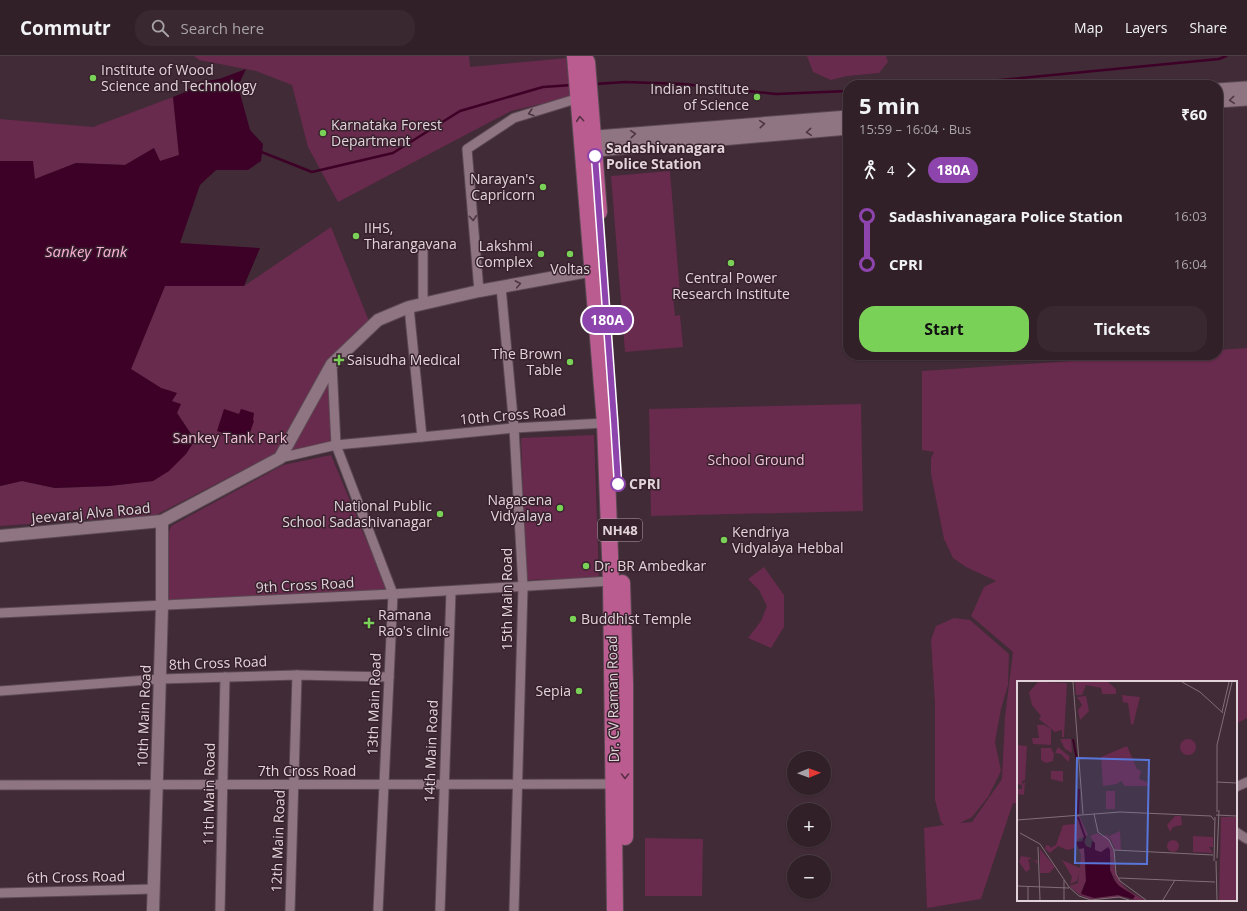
<!DOCTYPE html>
<meta charset="utf-8">
<style>
:root{--surface:#312028;--page:#392830;--text:#f1f3f6;--muted:#a8a3a8;--line:#4c3e45;--accent:#7ad157}
body{margin:0;font-family:"Open Sans",sans-serif;background:var(--page);color:var(--text);height:100vh;display:flex;flex-direction:column;font-size:15px;white-space:nowrap}
*{box-sizing:border-box;margin:0}
p{font-size:13px;color:var(--muted)}
.icon{flex:none;width:22px;height:22px;fill:none;stroke:currentColor;stroke-width:2;stroke-linecap:round;stroke-linejoin:round}
.map{position:relative;flex:1;overflow:hidden}
.side{position:absolute;left:843px;top:24px;width:380px;height:280px;display:flex;flex-direction:column;background:var(--surface);border-radius:16px;box-shadow:0 1px 3px #0004,0 0 0 1px var(--line)}
.side>*{flex:none}
.badge{padding:0 8px;border-radius:13px;font-size:14px;line-height:26px}
.needle{width:26px;rotate:89deg}
.buttons{position:absolute;left:787px;top:695px;display:grid;gap:8px}
.buttons a{display:grid;place-items:center;width:44px;height:44px;border-radius:50%;background:var(--surface);box-shadow:0 1px 3px #0004,0 0 0 1px var(--line);font-size:20px}
.map>.badge{position:absolute;translate:-50% -50%;box-shadow:0 0 0 2px #fff}
.legs{display:flex;align-items:center;gap:6px;height:44px;padding:0 16px;font-size:13px}
.legs p{margin-inline-start:auto}
.head{display:flex;align-items:center;justify-content:space-between;height:68px;padding:0 16px}
h1{font-size:22px;font-weight:700;line-height:30px}
.primary-button{display:flex;gap:8px;margin-top:auto;padding:8px 16px}
.primary-button a{flex:1;height:46px;border-radius:16px;background:var(--accent);color:#111;font-size:16px;font-weight:700;line-height:46px;text-align:center}
.primary-button a+a{background:var(--page);color:var(--text)}
ul{padding:0 16px;list-style:none}
li{display:flex;align-items:center;gap:14px;height:48px;font-size:15px}
li i{display:grid;place-items:center;width:6px;height:100%;margin:0 5px;background:currentColor}
li i::after{content:'';width:10px;height:10px;margin:-5px;border:3px solid;border-radius:50%;background:var(--surface)}
li p{margin-inline-start:auto}
li:first-child i{background:linear-gradient(#0000 50%,currentColor 0)}
li:last-child i{background:linear-gradient(currentColor 50%,#0000 0)}
header{display:flex;align-items:center;gap:24px;box-sizing:border-box;height:56px;padding:0 20px;background:var(--surface);border-bottom:1px solid var(--line)}
header strong{font-size:19px}
nav{display:flex;gap:22px;margin-inline-start:auto;font-size:14px}
.search{width:280px;height:36px;background:var(--page);display:flex;align-items:center;gap:10px;box-sizing:border-box;padding:0 14px;border-radius:16px;color:var(--muted);font-size:15px}
.map>svg:first-child{display:block}
.green{fill:#682a4d}
.water{fill:#3d0027}
.lines{fill:none;stroke-linecap:round;stroke-linejoin:round}
.stream{stroke:#3d0027;stroke-width:2.5}
.minor-casing{stroke:#5b4953;stroke-width:11}
.tertiary-casing{stroke:#5b4953;stroke-width:14}
.secondary-casing{stroke:#5b4953;stroke-width:15}
.trunk-casing{stroke:#5b4953;stroke-width:18}
.minor{stroke:#8f7582;stroke-width:9}
.tertiary{stroke:#8f7582;stroke-width:12}
.secondary{stroke:#8f7582;stroke-width:13}
.trunk{stroke:#ba5c90;stroke-width:16}
.oneway{stroke:#4d3642}
.oneway2{stroke:#583045}
.line-1-casing{stroke:#fff;stroke-width:9}
.line-1{stroke:#8e44ad;stroke-width:6}
.poi-dot{fill:#7ad157;stroke:#37212c;stroke-width:1.5}
.stop-1-dot{fill:#fff;stroke:#8e44ad;stroke-width:2}
.labels{text-anchor:middle;stroke-width:3;stroke-linejoin:round;paint-order:stroke}
.shield{fill:#37212c;stroke:#af9ea6;stroke-width:1}
.shield-label{font-size:13px;font-weight:bold;fill:#e2d3da}
.poi-label{font-size:14px;fill:#e2d3da;stroke:#37212c;text-anchor:start}
.stop-label{font-size:14px;font-weight:bold;fill:#e2d3da;stroke:#37212c;text-anchor:start}
.street-label{font-size:14px;fill:#e2d3da;stroke:#37212c}
.park-label{font-size:14px;fill:#f1c0d8;stroke:#37212c}
.water-label{font-size:15px;font-style:italic;fill:#f9b2d6;stroke:#37212c}
.inset-river{fill:none;stroke:#3d0027;stroke-width:2}
.inset-road{fill:none;stroke:#816e78;stroke-width:1}
.view{fill:#5876d9;fill-opacity:0.15;stroke:#5876d9;stroke-width:2}
.inset-edge{fill:none;stroke:#e2d3da;stroke-width:2}
</style>
<header>
<strong>Commutr</strong>
<div class="search"><svg class="icon" aria-label="search" viewBox="0 0 24 24"><circle cx="10" cy="10" r="6"/><path d="M15 15l6 6"/></svg>Search here</div>
<nav><a>Map</a><a>Layers</a><a>Share</a></nav>
</header>
<div class="map">
<svg width="1247" height="855" viewBox="0 0 1247 855">
<rect width="100%" height="100%" fill="#412b36"/>
<g class="green">
<path d="M 194,0 L 469,0 L 470,11 L 566,2 L 571,41 L 511,55 L 338,146 L 308,91 L 292,29 L 256,15 L 199,4 Z"/>
<path d="M 807,0 L 886,0 L 888,6 L 879,17 L 847,20 L 831,24 L 813,16 Z"/>
<path d="M 173,41 L 179,99 L 160,106 L 154,92 L 125,109 L 76,107 L 35,123 L 3,105 L 0,105 L 0,63 L 93,71 Z"/>
<path d="M 670,115 L 680,238 L 673,239 L 675,260 L 680,259 L 683,291 L 625,296 L 611,120 Z"/>
<path d="M 331,171 L 369,265 L 276,397 L 156,459 L 0,470 L 0,430 L 22,425 L 55,432 L 109,430 L 153,425 L 195,384 L 177,357 L 172,345 L 176,337 L 161,332 L 131,313 L 165,230 L 244,230 Z"/>
<path d="M 1247,292 L 1247,662 L 1236,668 L 1236,626 L 1018,626 L 1018,748 L 1013,747 L 981,843 L 927,852 L 924,772 L 944,769 L 941,766 L 935,744 L 935,648 L 931,584 L 936,570 L 954,562 L 970,564 L 1009,598 L 1008,629 L 1001,653 L 995,686 L 1001,715 L 988,741 L 972,761 L 960,767 L 972,766 L 1002,723 L 1005,661 L 1013,596 L 971,560 L 984,531 L 996,525 L 966,511 L 953,502 L 944,483 L 931,418 L 931,402 L 934,396 L 922,394 L 922,315 L 1161,299 L 1218,299 L 1218,294 Z"/>
<path d="M 332,308 L 336,389 L 280,402 Z"/>
<path d="M 861,348 L 863,455 L 651,460 L 649,353 Z"/>
<path d="M 594,379 L 599,522 L 526,524 L 521,382 Z"/>
<path d="M 331,399 L 387,534 L 166,545 L 168,479 L 171,470 L 283,409 Z"/>
<path d="M 764,511 L 784,539 L 784,571 L 771,592 L 748,582 L 761,565 L 767,550 L 759,534 L 748,523 Z"/>
<path d="M 645,782 L 703,783 L 702,840 L 645,840 Z"/>
</g>
<g class="water">
<path d="M 246,13 L 238,30 L 250,74 L 263,88 L 261,105 L 248,114 L 216,114 L 200,129 L 180,187 L 260,192 L 244,230 L 165,230 L 131,313 L 161,332 L 177,337 L 172,345 L 181,348 L 177,357 L 195,384 L 186,398 L 169,415 L 153,425 L 109,430 L 55,432 L 22,425 L 0,430 L 0,105 L 33,105 L 35,123 L 76,107 L 125,109 L 154,92 L 160,105 L 179,99 L 173,41 L 183,37 L 198,26 L 219,23 Z"/>
<path d="M 224,353 L 239,358 L 241,353 L 254,357 L 253,364 L 254,365 L 247,385 L 217,375 Z"/>
</g>
<g class="lines">
<g class="stream">
<path d="M 595,28 L 625,26 L 683,28 L 776,38 L 848,35"/>
<path d="M 949,29 L 1219,3 L 1226,0"/>
<path d="M 259,95 L 312,116 L 393,97 L 460,55 L 543,31 L 572,29"/>
</g>
<defs>
<g id="minor">
<path d="M 423,192 L 423,248"/>
<path d="M 501,231 L 514,372 L 523,531 L 514,855"/>
<path d="M 479,235 L 467,93 L 514,62 L 579,42"/>
<path d="M 332,308 L 336,389 L 393,538 L 378,855"/>
<path d="M 422,381 L 514,372 L 605,367"/>
<path d="M 280,402 L 336,389 L 422,381 L 409,251"/>
<path d="M 0,557 L 393,538 L 611,525"/>
<path d="M 0,635 L 160,623 L 297,619 L 389,621"/>
<path d="M 0,729 L 613,728"/>
<path d="M 1236,731 L 1247,726"/>
<path d="M 1236,776 L 1247,783"/>
<path d="M 0,837 L 154,833"/>
<path d="M 220,855 L 225,621"/>
<path d="M 290,855 L 297,619"/>
<path d="M 440,855 L 451,535"/>
</g>
<g id="tertiary">
<path d="M 0,480 L 162,465 L 280,402 L 332,308 L 378,264 L 409,251 L 479,235 L 594,214"/>
<path d="M 153,855 L 162,550 L 162,465"/>
</g>
<g id="secondary">
<path d="M 1218,34 L 1247,32"/>
<path d="M 1218,45 L 1247,43"/>
<path d="M 584,82 L 848,61"/>
<path d="M 585,95 L 848,72"/>
</g>
<g id="trunk">
<path d="M 575,0 L 605,367 L 611,525 L 615,855"/>
<path d="M 587,6 L 599,156"/>
<path d="M 622,527 L 625,628 L 625,781"/>
</g>
</defs>
<use href="#minor" class="minor-casing"/>
<use href="#tertiary" class="tertiary-casing"/>
<use href="#secondary" class="secondary-casing"/>
<use href="#trunk" class="trunk-casing"/>
<use href="#minor" class="minor"/>
<use href="#tertiary" class="tertiary"/>
<use href="#secondary" class="secondary"/>
<use href="#trunk" class="trunk"/>
</g>
<defs><path id="oneway-chevron" d="M-2-3.5L2.5 0L-2 3.5" fill="none" stroke-width="1.6" stroke-linecap="round" stroke-linejoin="round"/></defs>
<g class="oneway">
<use href="#oneway-chevron" transform="translate(1232 44) rotate(175)"/>
<use href="#oneway-chevron" transform="translate(531 57) rotate(164)"/>
<use href="#oneway-chevron" transform="translate(762 68) rotate(-5)"/>
<use href="#oneway-chevron" transform="translate(809 76) rotate(175)"/>
<use href="#oneway-chevron" transform="translate(633 78) rotate(-5)"/>
<use href="#oneway-chevron" transform="translate(473 162) rotate(85)"/>
<use href="#oneway-chevron" transform="translate(518 228) rotate(-11)"/>
</g>
<g class="oneway2">
<use href="#oneway-chevron" transform="translate(580 63) rotate(-95)"/>
<use href="#oneway-chevron" transform="translate(625 720) rotate(90)"/>
</g>
<g class="lines">
<defs>
<path id="line-1" d="M 595,100 L 614,364 L 618,428"/>
</defs>
<use href="#line-1" class="line-1-casing"/>
<use href="#line-1" class="line-1"/>
</g>
<g class="poi-dot">
<circle cx="93" cy="22" r="4"/>
<circle cx="757" cy="41" r="4"/>
<circle cx="323" cy="77" r="4"/>
<circle cx="543" cy="131" r="4"/>
<circle cx="356" cy="180" r="4"/>
<circle cx="541" cy="198" r="4"/>
<circle cx="570" cy="198" r="4"/>
<circle cx="731" cy="207" r="4"/>
<path d="M337 298h4v4h4v4h-4v4h-4v-4h-4v-4h4z"/>
<circle cx="570" cy="306" r="4"/>
<circle cx="560" cy="452" r="4"/>
<circle cx="440" cy="458" r="4"/>
<circle cx="724" cy="484" r="4"/>
<circle cx="586" cy="510" r="4"/>
<circle cx="573" cy="563" r="4"/>
<path d="M367 561h4v4h4v4h-4v4h-4v-4h-4v-4h4z"/>
<circle cx="579" cy="635" r="4"/>
</g>
<g class="stop-1-dot">
<circle cx="595" cy="100" r="7"/>
<circle cx="618" cy="428" r="7"/>
</g>
<g class="labels">
<rect class="shield" x="598" y="463" width="44" height="22" rx="3"/>
<g class="shield-label">
<text x="620" y="479">NH48</text>
</g>
<g class="poi-label">
<text x="101" y="19">Institute of Wood<tspan x="101" dy="16">Science and Technology</tspan></text>
<text x="749" y="38" text-anchor="end">Indian Institute<tspan x="749" dy="16">of Science</tspan></text>
<text x="331" y="74">Karnataka Forest<tspan x="331" dy="16">Department</tspan></text>
<text x="535" y="128" text-anchor="end">Narayan's<tspan x="535" dy="16">Capricorn</tspan></text>
<text x="364" y="177">IIHS,<tspan x="364" dy="16">Tharangavana</tspan></text>
<text x="533" y="195" text-anchor="end">Lakshmi<tspan x="533" dy="16">Complex</tspan></text>
<text x="570" y="218" text-anchor="middle">Voltas</text>
<text x="731" y="227" text-anchor="middle">Central Power<tspan x="731" dy="16">Research Institute</tspan></text>
<text x="562" y="303" text-anchor="end">The Brown<tspan x="562" dy="16">Table</tspan></text>
<text x="347" y="309">Saisudha Medical</text>
<text x="552" y="449" text-anchor="end">Nagasena<tspan x="552" dy="16">Vidyalaya</tspan></text>
<text x="432" y="455" text-anchor="end">National Public<tspan x="432" dy="16">School Sadashivanagar</tspan></text>
<text x="732" y="481">Kendriya<tspan x="732" dy="16">Vidyalaya Hebbal</tspan></text>
<text x="594" y="515">Dr. BR Ambedkar</text>
<text x="378" y="564">Ramana<tspan x="378" dy="16">Rao's clinic</tspan></text>
<text x="581" y="568">Buddhist Temple</text>
<text x="571" y="640" text-anchor="end">Sepia</text>
</g>
<g class="stop-label">
<text x="606" y="97">Sadashivanagara<tspan x="606" dy="16">Police Station</tspan></text>
<text x="629" y="433">CPRI</text>
</g>
<g class="street-label">
<text transform="translate(513 359) rotate(-5)" y="5">10th Cross Road</text>
<text transform="translate(91 457) rotate(-5)" y="5">Jeevaraj Alva Road</text>
<text transform="translate(305 529) rotate(-3)" y="5">9th Cross Road</text>
<text transform="translate(507 543) rotate(-90)" y="5">15th Main Road</text>
<text transform="translate(218 607) rotate(-2)" y="5">8th Cross Road</text>
<text transform="translate(613 643) rotate(-91)" y="5">Dr. CV Raman Road</text>
<text transform="translate(374 648) rotate(-88)" y="5">13th Main Road</text>
<text transform="translate(144 660) rotate(-88)" y="5">10th Main Road</text>
<text transform="translate(431 695) rotate(-88)" y="5">14th Main Road</text>
<text x="307" y="720">7th Cross Road</text>
<text transform="translate(209 738) rotate(-89)" y="5">11th Main Road</text>
<text transform="translate(278 785) rotate(-88)" y="5">12th Main Road</text>
<text transform="translate(76 821) rotate(-1)" y="5">6th Cross Road</text>
</g>
<g class="park-label">
<text x="230" y="387">Sankey Tank Park</text>
<text x="756" y="409">School Ground</text>
</g>
<g class="water-label">
<text x="86" y="201">Sankey Tank</text>
</g>
</g>
<g transform="translate(1017 625)">
<rect width="220" height="220" fill="#412b36"/>
<path d="M 21,1 L 50,2 L 47,56 L 45,56 L 45,49 L 38,51 L 22,38 L 24,35 L 15,24 L 12,11 ZM 58,1 L 91,1 L 99,8 L 99,13 L 85,13 L 84,7 L 69,4 L 65,14 L 59,14 ZM 105,14 L 123,16 L 116,44 L 114,43 L 111,22 L 106,21 ZM 69,15 L 72,30 L 63,39 L 61,29 L 65,24 L 60,16 ZM 20,44 L 27,44 L 34,48 L 34,64 L 16,63 L 15,57 L 22,57 ZM 43,58 L 54,58 L 55,72 L 48,68 ZM163 66a8 8 0 1 1 16 0a8 8 0 1 1-16 0ZM 0,64 L 10,65 L 8,99 L 5,100 L 6,104 L 8,100 L 7,114 L 0,113 L 0,108 L 5,108 L 5,104 L 0,103 ZM 110,65 L 120,88 L 124,90 L 122,98 L 130,101 L 131,105 L 108,105 L 104,100 L 100,103 L 86,105 L 84,76 ZM 41,66 L 53,76 L 51,81 L 44,73 L 38,72 ZM 24,67 L 34,67 L 37,73 L 36,80 L 29,82 L 24,79 ZM 34,90 L 46,90 L 46,101 L 34,98 ZM 89,110 L 98,110 L 98,128 L 89,128 ZM 59,134 L 62,134 L 71,154 L 61,158 L 58,167 L 50,169 L 41,165 L 33,172 L 28,168 L 29,164 L 33,165 L 33,167 L 39,164 L 46,144 L 59,143 ZM 158,135 L 164,135 L 165,144 L 156,146 L 153,151 L 150,144 ZM 204,136 L 220,136 L 220,219 L 202,219 ZM 103,150 L 104,169 L 98,168 L 92,155 ZM 81,152 L 84,155 L 91,154 L 97,170 L 98,190 L 103,201 L 112,210 L 128,219 L 114,219 L 109,216 L 74,218 L 63,214 L 52,205 L 61,202 L 62,192 L 60,200 L 53,203 L 55,196 L 45,179 L 63,187 L 64,174 L 62,168 L 67,167 L 69,200 L 64,211 L 77,217 L 101,214 L 116,219 L 113,213 L 100,203 L 93,189 L 94,178 L 88,168 L 85,172 L 78,169 L 78,162 L 73,155 ZM 176,155 L 196,156 L 196,166 L 192,166 L 196,172 L 176,171 ZM150 165a6 6 0 1 1 12 0a6 6 0 1 1-12 0ZM 23,168 L 38,186 L 32,192 L 23,192 ZM 4,175 L 15,177 L 11,179 L 11,185 L 11,181 L 20,179 L 21,184 L 18,180 L 12,181 L 13,188 L 9,191 L 2,181 Z" fill="#682a4d"/>
<path d="M 67,160 L 69,165 L 74,167 L 75,160 L 78,162 L 78,169 L 84,171 L 91,166 L 93,169 L 93,189 L 97,199 L 102,205 L 118,215 L 116,218 L 101,214 L 77,217 L 64,213 L 69,200 L 68,179 L 67,167 L 62,168 L 59,161 Z" fill="#3d0027"/>
<path class="inset-river" d="M 56,58 L 60,79M 61,133 L 62,108M 61,136 L 68,156 L 66,161"/>
<path class="inset-road" d="M 56,1 L 66,133M 165,1 L 183,11 L 206,32M 205,31 L 212,1M 200,101 L 220,102M 200,131 L 200,64 L 215,1M 77,133 L 81,151 L 92,159 L 97,169 L 99,193 L 103,200 L 129,219M 199,134 L 220,135M 0,139 L 103,131 L 194,135 L 197,139M 3,152 L 23,163 L 52,206 L 62,215 L 74,219 L 102,216 L 112,219M 21,166 L 23,219M 97,169 L 196,174M 200,177 L 202,129M 197,180 L 198,136M 199,180 L 200,219M 102,197 L 198,201M 0,205 L 52,207M 11,219 L 11,206M 47,219 L 47,199M 146,219 L 158,199"/>
<path class="view" d="M 60,77 L 132,79 L 130,183 L 58,182 Z"/>
<rect width="220" height="220" class="inset-edge"/>
</g>
</svg>
<div class="buttons">
<a><svg class="needle" viewBox="-14 -14 28 28"><path d="M0-13l5 13h-10z" fill="#e53935"/><path d="M0 13l5-13h-10z" fill="#a8a3a8"/></svg></a>
<a>+</a>
<a>−</a>
</div>
<b class="badge" style="left:607px;top:264px;background:#8e44ad;color:#fff">180A</b>
<section class="side">
<div class="head"><div><h1>5 min</h1><p>15:59 – 16:04 · Bus</p></div><b>₹60</b></div>
<div class="legs"><svg class="icon" aria-label="walk" viewBox="0 0 24 24"><circle cx="13" cy="4" r="2"/><path d="M13 8l-2 6 4 7M11 14l-3 7M7 12l3-4h3l4 4"/></svg>4<svg class="icon" aria-label="forward" viewBox="0 0 24 24"><path d="M9 5l7 7-7 7"/></svg><b class="badge" style="background:#8e44ad;color:#fff">180A</b></div>
<ul>
<li><i style="color:#8e44ad"></i><b>Sadashivanagara Police Station</b><p>16:03</p></li>
<li><i style="color:#8e44ad"></i><b>CPRI</b><p>16:04</p></li>
</ul>
<div class="primary-button"><a>Start</a><a>Tickets</a></div>
</section>
</div>
